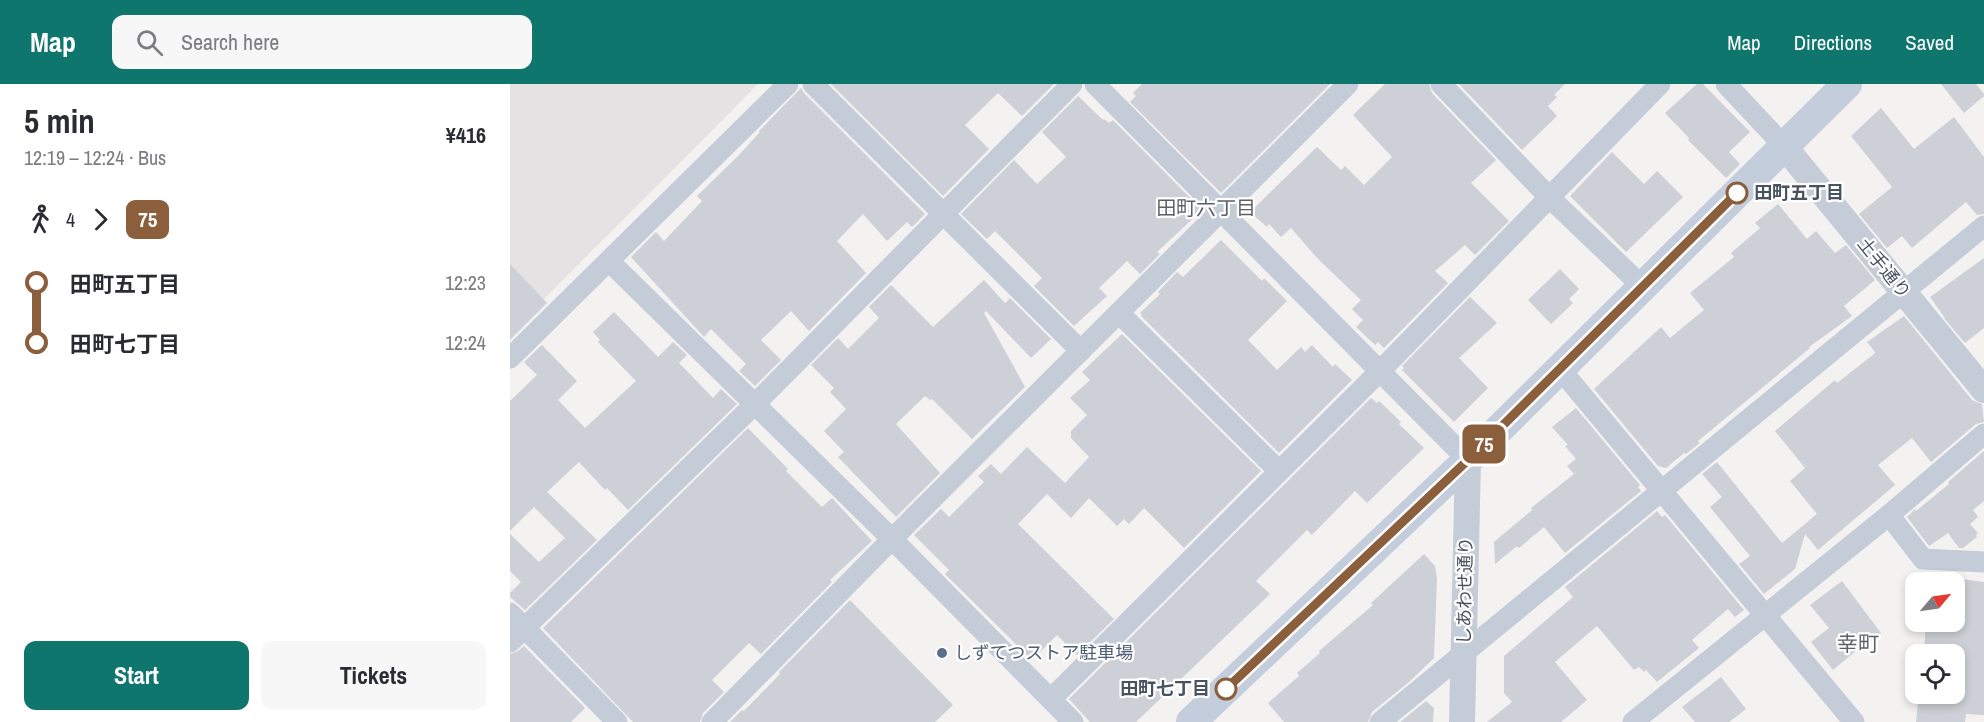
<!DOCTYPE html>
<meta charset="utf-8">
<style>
:root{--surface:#fff;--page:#f7f7f7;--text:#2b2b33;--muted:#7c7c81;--accent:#0f766e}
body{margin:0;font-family:"Archivo Narrow","Noto Sans JP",sans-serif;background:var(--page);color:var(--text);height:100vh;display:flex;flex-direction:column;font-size:22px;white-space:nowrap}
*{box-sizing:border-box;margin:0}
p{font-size:20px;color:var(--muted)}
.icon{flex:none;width:33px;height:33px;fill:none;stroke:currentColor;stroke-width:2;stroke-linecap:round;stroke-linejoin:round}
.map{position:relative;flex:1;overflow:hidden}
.drawer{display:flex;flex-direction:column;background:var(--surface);width:510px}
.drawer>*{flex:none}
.badge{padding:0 12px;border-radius:9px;font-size:21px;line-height:39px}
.needle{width:39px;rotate:61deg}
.controls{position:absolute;left:1395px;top:488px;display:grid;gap:12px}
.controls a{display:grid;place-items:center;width:60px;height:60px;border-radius:12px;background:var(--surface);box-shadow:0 3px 9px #0003;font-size:30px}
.map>.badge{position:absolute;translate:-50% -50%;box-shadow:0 0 0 3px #fff}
.legs{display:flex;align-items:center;gap:9px;height:66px;padding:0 24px;font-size:20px}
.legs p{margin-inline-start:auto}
.head{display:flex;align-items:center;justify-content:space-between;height:102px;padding:0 24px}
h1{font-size:33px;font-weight:700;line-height:45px}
.button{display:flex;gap:12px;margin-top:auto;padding:12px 24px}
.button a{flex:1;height:69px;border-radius:12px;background:var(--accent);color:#fff;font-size:24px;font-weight:700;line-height:69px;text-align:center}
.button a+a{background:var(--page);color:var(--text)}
ul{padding:0 24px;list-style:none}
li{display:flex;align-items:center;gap:21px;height:60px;font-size:22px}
li i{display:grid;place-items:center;width:9px;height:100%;margin:0 8px;background:currentColor}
li i::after{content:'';width:15px;height:15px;margin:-8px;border:4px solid;border-radius:50%;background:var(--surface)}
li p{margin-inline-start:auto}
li:first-child i{background:linear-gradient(#0000 50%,currentColor 0)}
li:last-child i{background:linear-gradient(currentColor 50%,#0000 0)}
header{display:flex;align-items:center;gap:36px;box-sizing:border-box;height:84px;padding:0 30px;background:var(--accent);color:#fff}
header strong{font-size:28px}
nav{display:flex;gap:33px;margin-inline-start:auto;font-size:21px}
.search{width:420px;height:54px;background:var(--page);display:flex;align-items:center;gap:15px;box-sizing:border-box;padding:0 21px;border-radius:12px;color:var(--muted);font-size:22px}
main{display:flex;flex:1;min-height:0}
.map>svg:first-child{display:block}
.education{fill:#e5e2e3}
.building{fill:#cdd0d6}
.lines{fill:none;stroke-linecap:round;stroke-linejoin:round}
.minor{stroke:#c4ccd7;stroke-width:21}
.tertiary{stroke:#c4ccd7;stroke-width:26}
.secondary{stroke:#c3cddb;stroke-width:30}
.line-1-casing{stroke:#fff;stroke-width:14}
.line-1{stroke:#8b5e3c;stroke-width:9}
.stop-1-dot{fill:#fff;stroke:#8b5e3c;stroke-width:3}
.service-dot{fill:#5c6f8a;stroke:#fff;stroke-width:2}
.labels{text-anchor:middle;stroke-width:4.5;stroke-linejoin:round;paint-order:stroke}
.stop-label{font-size:18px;font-weight:bold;fill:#475361;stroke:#fff;text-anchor:start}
.street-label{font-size:18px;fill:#475361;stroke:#fff}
.service-label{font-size:18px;fill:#4e5e75;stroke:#fff;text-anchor:start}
.neighbourhood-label{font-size:20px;fill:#5d6167;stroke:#fff}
.quarter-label{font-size:21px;fill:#5d6167;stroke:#fff}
</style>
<header>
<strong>Map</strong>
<div class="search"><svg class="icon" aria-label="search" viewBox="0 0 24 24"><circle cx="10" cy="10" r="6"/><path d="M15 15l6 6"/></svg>Search here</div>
<nav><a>Map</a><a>Directions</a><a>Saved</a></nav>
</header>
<main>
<section class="drawer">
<div class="head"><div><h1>5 min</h1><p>12:19 – 12:24 · Bus</p></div><b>¥416</b></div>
<div class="legs"><svg class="icon" aria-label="walk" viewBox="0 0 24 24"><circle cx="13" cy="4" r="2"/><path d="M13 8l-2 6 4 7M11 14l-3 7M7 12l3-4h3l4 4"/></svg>4<svg class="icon" aria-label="forward" viewBox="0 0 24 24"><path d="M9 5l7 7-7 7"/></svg><b class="badge" style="background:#8b5e3c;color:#fff">75</b></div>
<ul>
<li><i style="color:#8b5e3c"></i><b>田町五丁目</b><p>12:23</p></li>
<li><i style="color:#8b5e3c"></i><b>田町七丁目</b><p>12:24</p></li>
</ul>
<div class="button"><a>Start</a><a>Tickets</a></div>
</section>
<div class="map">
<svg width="1474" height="638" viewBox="0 0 1474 638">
<rect width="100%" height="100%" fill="#f4f1f1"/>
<path class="education" d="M 0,0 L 248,0 L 0,249 Z"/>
<g class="building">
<path d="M 321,0 L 544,0 L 512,32 L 488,9 L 455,41 L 479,65 L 433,112 Z"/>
<path d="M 632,0 L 820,0 L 711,109 L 620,18 L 626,12 L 623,9 Z"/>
<path d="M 875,0 L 919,0 L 922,9 L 986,76 L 961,99 L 999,137 L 965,171 L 955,161 L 925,187 L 938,199 L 874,264 L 868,258 L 865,261 L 846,243 L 853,236 L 842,225 L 851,216 L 808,175 L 781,144 L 771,153 L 759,140 L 757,143 L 740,128 L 807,63 L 831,86 L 835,82 L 854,101 L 882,73 L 843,31 Z"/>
<path d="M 949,0 L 1055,0 L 1044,11 L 1047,13 L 1038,22 L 1047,32 L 1012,66 Z"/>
<path d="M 1187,0 L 1193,0 L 1240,48 L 1219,68 L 1230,80 L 1216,94 L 1178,56 L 1179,54 L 1155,29 Z"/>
<path d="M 1431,0 L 1466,0 L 1474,10 L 1474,12 L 1454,29 Z"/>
<path d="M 291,4 L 294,9 L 415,130 L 402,143 L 397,138 L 377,157 L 353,130 L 327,157 L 356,189 L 299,247 L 281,227 L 251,256 L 271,276 L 245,302 L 229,287 L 236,280 L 201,245 L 194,253 L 121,173 L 146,148 L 154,157 L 192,117 L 187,112 L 228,72 L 250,48 L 249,47 Z"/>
<path d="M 568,12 L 593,36 L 594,35 L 599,39 L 603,36 L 692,126 L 647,168 L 650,170 L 630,190 L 617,177 L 589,204 L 597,212 L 564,242 L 524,202 L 532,194 L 485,147 L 477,155 L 451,130 L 504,76 L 527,100 L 556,73 L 532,48 Z"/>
<path d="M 1371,24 L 1404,65 L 1444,33 L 1474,73 L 1474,130 L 1467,131 L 1456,118 L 1402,164 L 1392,152 L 1377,164 L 1349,130 L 1382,103 L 1341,52 Z"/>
<path d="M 1102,68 L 1134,100 L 1147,87 L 1173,113 L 1116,168 L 1060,112 Z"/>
<path d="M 1268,120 L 1297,155 L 1306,147 L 1325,169 L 1336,161 L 1365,196 L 1334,222 L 1342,232 L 1299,263 L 1300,264 L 1188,357 L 1190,359 L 1176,370 L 1174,369 L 1156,384 L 1148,382 L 1084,305 L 1151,243 L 1160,254 L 1194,226 L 1180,209 L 1224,173 L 1221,169 L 1250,144 L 1245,139 Z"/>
<path d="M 711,156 L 752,197 L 754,194 L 777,217 L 738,256 L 767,286 L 791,263 L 795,268 L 802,261 L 823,283 L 825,280 L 842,296 L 769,369 L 631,232 L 632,231 L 630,229 L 650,210 L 648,208 L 667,188 L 673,193 Z"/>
<path d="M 1474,174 L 1474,244 L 1455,259 L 1434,234 L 1435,234 L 1420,213 Z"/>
<path d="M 0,180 L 37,219 L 0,256 Z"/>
<path d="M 1050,185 L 1069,205 L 1059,215 L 1063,219 L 1041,240 L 1018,216 Z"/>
<path d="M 474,196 L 495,219 L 500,214 L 541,255 L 521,274 L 476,227 L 474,229 L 515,303 L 462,355 L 422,315 L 420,316 L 415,312 L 386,340 L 430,389 L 386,433 L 328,373 L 334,368 L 314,347 L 336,325 L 320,308 L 324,304 L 301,281 L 328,254 L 338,265 L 369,234 L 359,223 L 381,201 L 423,243 Z"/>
<path d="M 960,213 L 987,239 L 949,274 L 978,304 L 944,338 L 892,286 L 894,284 L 892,282 Z"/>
<path d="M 104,228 L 148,273 L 163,258 L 177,271 L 169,279 L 203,314 L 211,305 L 227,320 L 118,426 L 97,404 L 95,406 L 69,378 L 37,408 L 87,456 L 15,526 L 0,513 L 0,509 L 11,498 L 0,487 L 0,450 L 29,478 L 55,454 L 24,423 L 0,447 L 0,317 L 27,291 L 14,278 L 32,261 L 67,297 L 48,316 L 75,344 L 126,297 L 88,258 L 90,256 L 83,248 Z"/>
<path d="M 1394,232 L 1462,316 L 1472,320 L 1474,338 L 1466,340 L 1421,378 L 1402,354 L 1368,381 L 1385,401 L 1308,466 L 1295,450 L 1285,485 L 1254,510 L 1229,480 L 1240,472 L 1200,423 L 1212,413 L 1192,390 L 1207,378 L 1272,459 L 1307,430 L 1280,397 L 1295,384 L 1265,347 L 1325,296 L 1327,299 L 1364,270 L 1365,268 L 1357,258 Z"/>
<path d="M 612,250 L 751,387 L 674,464 L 634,424 L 619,440 L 614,435 L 607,442 L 579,414 L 561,434 L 537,410 L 508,440 L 604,535 L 567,571 L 547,551 L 522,576 L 435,490 L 439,486 L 404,451 L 431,425 L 439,433 L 474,398 L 468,392 L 481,380 L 491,390 L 517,363 L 555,399 L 579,373 L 561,354 L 561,347 L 577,331 L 560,314 L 580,296 L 572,288 Z"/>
<path d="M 861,314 L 867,319 L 869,317 L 891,338 L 889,340 L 914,364 L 857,419 L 845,407 L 802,451 L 797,446 L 746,497 L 760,510 L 626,638 L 580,638 L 559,615 Z"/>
<path d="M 1066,324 L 1130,401 L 1128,403 L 1131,407 L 1055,469 L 1034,443 L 1009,464 L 1007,462 L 985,480 L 984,458 L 1022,426 L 1021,424 L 1064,390 L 1057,382 L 1066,375 L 1055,362 L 1058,361 L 1042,343 Z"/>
<path d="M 238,344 L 278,385 L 276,387 L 312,423 L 322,414 L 362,457 L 320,496 L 322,498 L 251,570 L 239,559 L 202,596 L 214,608 L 193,629 L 190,638 L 123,638 L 33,544 Z"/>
<path d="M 1474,367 L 1474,417 L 1463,426 L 1468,433 L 1460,440 L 1468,449 L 1466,451 L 1467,453 L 1453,464 L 1449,464 L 1438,449 L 1419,462 L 1397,433 L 1405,425 L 1406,427 L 1439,400 L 1438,398 Z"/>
<path d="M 1147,427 L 1152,433 L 1155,431 L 1234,526 L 1225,533 L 1218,525 L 1182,556 L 1189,564 L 1147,598 L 1136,586 L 1134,588 L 1129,583 L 1124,586 L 1087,542 L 1045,578 L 1077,616 L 1051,638 L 977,638 L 1002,618 L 994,609 L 994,572 L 1063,513 L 1055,503 Z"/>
<path d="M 914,470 L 925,482 L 927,495 L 924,574 L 899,598 L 862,628 L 858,638 L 774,638 L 758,619 L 789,592 L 787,589 L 810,569 L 809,567 L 863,521 L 861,519 Z"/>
<path d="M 1444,494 L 1474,498 L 1474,631 L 1456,630 L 1455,638 L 1406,638 L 1409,609 L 1444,609 L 1444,570 L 1414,570 L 1416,537 L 1444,537 Z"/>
<path d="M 1332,497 L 1371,549 L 1348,567 L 1347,566 L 1323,586 L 1301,558 L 1319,544 L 1300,521 Z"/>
<path d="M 340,516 L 443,621 L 425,638 L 220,638 L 232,626 L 234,627 L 270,590 L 269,588 Z"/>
<path d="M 14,562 L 75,624 L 61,638 L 0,638 L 0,570 L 8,567 Z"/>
<path d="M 1211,593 L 1236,625 L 1219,638 L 1185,638 L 1172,623 Z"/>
<path d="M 916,617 L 924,624 L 923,638 L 890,638 Z"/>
</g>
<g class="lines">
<g class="minor">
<path d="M 303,0 L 571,267"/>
<path d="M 585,0 L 958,376"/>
<path d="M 931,0 L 1039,113 L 1133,203"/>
<path d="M 1216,0 L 1274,62"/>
<path d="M 99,177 L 382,455 L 563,638"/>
<path d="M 609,229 L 769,387"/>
<path d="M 0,274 L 278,0"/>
<path d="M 1051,286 L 1344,638"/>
<path d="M 1379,431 L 1413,475 L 1474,478"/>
<path d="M 0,529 L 107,638"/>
<path d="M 0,558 L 245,320 L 562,0"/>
<path d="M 541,615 L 870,287 L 1150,0"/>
<path d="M 202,638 L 382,455 L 838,0"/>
<path d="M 870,638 L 1474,142"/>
<path d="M 1123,638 L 1379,431 L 1474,350"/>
</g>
<g class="tertiary">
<path d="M 1274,62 L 1474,306"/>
<path d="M 952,638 L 958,376"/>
</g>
<path class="secondary" d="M 681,638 L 958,376 L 1337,0"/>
</g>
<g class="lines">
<defs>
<path id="line-1" d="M 716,605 L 958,376 L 1227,109"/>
</defs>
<use href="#line-1" class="line-1-casing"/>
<use href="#line-1" class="line-1"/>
</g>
<g class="stop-1-dot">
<circle cx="1227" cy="109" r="10"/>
<circle cx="716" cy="605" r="10"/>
</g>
<circle class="service-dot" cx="432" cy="569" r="6"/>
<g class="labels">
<g class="stop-label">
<text x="1244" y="115">田町五丁目</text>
<text x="700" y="611" text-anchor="end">田町七丁目</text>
</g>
<g class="street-label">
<text transform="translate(1374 184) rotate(51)" y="6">土手通り</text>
<text transform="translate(955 507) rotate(-89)" y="6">しあわせ通り</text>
</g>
<g class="service-label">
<text x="444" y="575">しずてつストア駐車場</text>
</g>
<g class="neighbourhood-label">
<text x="696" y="131">田町六丁目</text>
</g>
<g class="quarter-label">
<text x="1348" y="567">幸町</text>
</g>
</g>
</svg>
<div class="controls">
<a><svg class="needle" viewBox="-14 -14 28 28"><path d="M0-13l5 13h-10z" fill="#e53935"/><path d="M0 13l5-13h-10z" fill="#7c7c81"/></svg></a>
<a><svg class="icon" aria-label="locate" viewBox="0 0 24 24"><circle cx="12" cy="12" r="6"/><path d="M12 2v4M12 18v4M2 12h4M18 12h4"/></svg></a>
</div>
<b class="badge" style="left:974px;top:360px;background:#8b5e3c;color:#fff">75</b>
</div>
</main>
